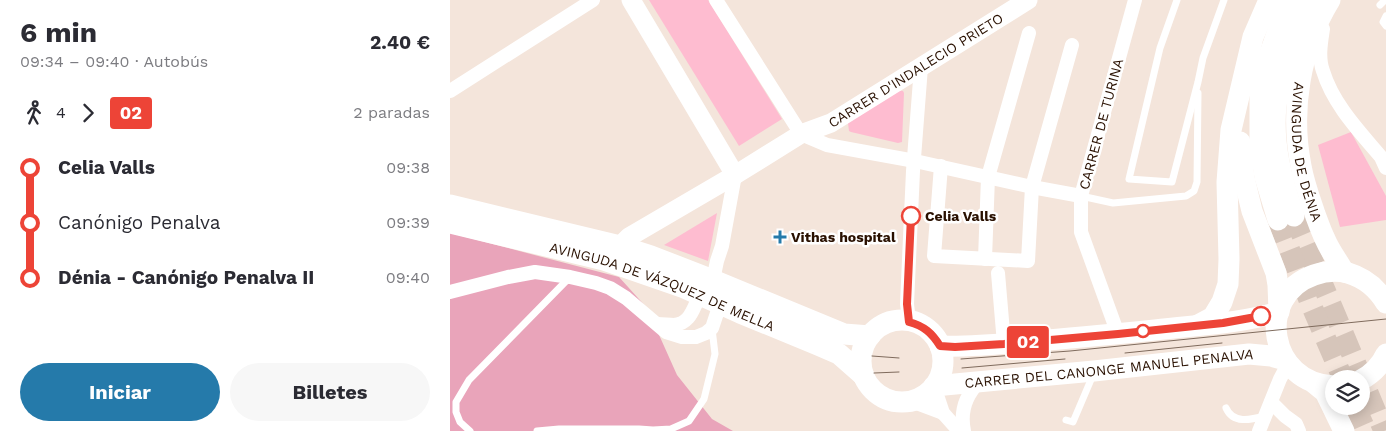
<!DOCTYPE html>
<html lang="es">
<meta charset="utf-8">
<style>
:root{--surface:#fff;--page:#f7f7f7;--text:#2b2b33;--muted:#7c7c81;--accent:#257aaa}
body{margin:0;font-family:"Work Sans",sans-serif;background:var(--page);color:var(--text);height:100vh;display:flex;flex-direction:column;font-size:19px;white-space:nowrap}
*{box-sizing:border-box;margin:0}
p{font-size:16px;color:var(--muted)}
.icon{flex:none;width:28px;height:28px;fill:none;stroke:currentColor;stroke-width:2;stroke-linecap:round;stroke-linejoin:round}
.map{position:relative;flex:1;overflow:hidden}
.side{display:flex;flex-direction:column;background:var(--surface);width:450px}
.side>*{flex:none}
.badge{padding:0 10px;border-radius:4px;font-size:18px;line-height:32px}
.buttons{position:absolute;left:875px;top:370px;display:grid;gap:10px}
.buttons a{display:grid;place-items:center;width:45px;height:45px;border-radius:50%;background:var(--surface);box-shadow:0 2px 12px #0003;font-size:25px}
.map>.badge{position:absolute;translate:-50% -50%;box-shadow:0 0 0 2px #fff}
.legs{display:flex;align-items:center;gap:8px;height:55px;padding:0 20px;font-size:16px}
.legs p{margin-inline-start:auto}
.headline{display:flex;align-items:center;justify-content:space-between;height:85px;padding:0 20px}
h1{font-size:28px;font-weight:700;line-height:38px}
.action{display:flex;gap:10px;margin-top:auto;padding:10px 20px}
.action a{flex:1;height:58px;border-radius:30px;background:var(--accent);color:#fff;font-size:20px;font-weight:700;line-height:58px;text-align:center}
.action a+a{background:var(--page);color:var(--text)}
ul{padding:0 20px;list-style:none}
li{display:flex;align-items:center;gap:18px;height:55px;font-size:19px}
li i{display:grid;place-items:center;width:8px;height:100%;margin:0 6px;background:currentColor}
li i::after{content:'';width:12px;height:12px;margin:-6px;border:4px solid;border-radius:50%;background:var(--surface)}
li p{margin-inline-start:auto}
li:first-child i{background:linear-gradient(#0000 50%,currentColor 0)}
li:last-child i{background:linear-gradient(currentColor 50%,#0000 0)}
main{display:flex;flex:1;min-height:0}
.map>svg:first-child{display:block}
.green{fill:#febcd0}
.forest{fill:#e9a4ba}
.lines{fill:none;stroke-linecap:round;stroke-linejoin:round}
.primary-tunnel{stroke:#d6c5ba;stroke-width:21;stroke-dasharray:21 11;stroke-linecap:butt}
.lane{stroke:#fff;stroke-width:7}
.street{stroke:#fff;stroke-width:14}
.secondary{stroke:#fff;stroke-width:19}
.primary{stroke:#fff;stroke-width:21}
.tram{stroke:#7f6b5d;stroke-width:1}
.line-1-casing{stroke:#fff;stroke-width:11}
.line-1{stroke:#ed4437;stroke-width:8}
.stop-1-dot{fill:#fff;stroke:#ed4437;stroke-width:2.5}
.poi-dot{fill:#257aaa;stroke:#fff;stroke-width:2}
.labels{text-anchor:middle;stroke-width:5;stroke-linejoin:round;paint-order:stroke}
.street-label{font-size:14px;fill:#291000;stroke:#fff}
.stop-label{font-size:14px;font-weight:bold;fill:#291000;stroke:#fff;text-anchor:start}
.poi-label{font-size:14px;font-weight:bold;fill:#291000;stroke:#fff;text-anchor:start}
</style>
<main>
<section class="side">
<div class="headline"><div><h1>6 min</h1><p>09:34 – 09:40 · Autobús</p></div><b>2.40 €</b></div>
<div class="legs"><svg class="icon" aria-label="walk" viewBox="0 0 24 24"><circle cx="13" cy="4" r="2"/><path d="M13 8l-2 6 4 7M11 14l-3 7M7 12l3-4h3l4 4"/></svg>4<svg class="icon" aria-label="forward" viewBox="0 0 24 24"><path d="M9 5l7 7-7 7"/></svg><b class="badge" style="background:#ed4437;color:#fff">02</b><p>2 paradas</p></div>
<ul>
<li><i style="color:#ed4437"></i><b>Celia Valls</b><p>09:38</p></li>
<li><i style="color:#ed4437"></i><span>Canónigo Penalva</span><p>09:39</p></li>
<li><i style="color:#ed4437"></i><b>Dénia - Canónigo Penalva II</b><p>09:40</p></li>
</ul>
<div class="action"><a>Iniciar</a><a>Billetes</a></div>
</section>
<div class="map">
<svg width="936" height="431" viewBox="0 0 936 431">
<rect width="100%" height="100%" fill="#f4e5db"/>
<g class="green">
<path d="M 199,0 L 258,0 L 332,119 L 289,146 Z"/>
<path d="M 447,90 L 453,91 L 454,93 L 452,142 L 448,143 L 401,132 L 399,131 L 398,123 Z"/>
<path d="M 901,132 L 936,196 L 936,220 L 890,227 L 868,145 Z"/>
<path d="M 267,213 L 258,261 L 214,245 Z"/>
</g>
<path class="forest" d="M 0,233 L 169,277 L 197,308 L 227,375 L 262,419 L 283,431 L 0,431 Z"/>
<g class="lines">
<g class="primary-tunnel">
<path d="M 844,216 L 934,431"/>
<path d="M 828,220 L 859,300 L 893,379"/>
<path d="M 905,406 L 916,431"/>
</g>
<g class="lane">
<path d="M 727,0 L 710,48 L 679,179 L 722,182 L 748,82 L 753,58 L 774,0"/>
<path d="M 930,5 L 935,0"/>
<path d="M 936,16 L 933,22 L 936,26"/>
<path d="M 631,196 L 663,203 L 736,196 L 744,191 L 747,182 L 748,93"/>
<path d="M 776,408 C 783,424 800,420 815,416"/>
<path d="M 616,420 L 623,422 L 643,375"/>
<path d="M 20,431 L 10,422 L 6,412 L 6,402 L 19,380 L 120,277"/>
<path d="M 87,431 L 109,429 L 189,429 L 203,430 L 221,429 L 239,421 L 254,399 L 265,354 L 262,329"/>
</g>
<g class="street">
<path d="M 266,0 L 351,134 L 377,145 L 465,161 L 582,187 L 631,196"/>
<path d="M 873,29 C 871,42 868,58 873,71 C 883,104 909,131 931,157 L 936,168"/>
<path d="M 0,91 L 143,0"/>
<path d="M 491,166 L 484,256 L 578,261 L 582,187 L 622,45"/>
<path d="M 535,259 L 538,177 L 579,33"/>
<path d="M 548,273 L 554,344"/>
<path d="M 0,292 L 58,277 L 85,272 L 120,277 L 146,283 L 160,288 L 176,298 L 216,332 L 232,337 L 246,337 L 256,333 L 262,328 L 270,304 L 263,280 L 267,261 L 272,246 L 285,175"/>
<path d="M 459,321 L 457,304 L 463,171 L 471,67"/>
<path d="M 208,324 C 213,324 219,325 224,325 C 244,323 243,302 254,290"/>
<path d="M 668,334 L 631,232 L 631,196 L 685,0"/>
<path d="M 484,386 L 493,413 L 509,431"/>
<path d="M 461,401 L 493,413"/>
<path d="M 821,402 L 835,416 L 846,424 L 849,431"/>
<path d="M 514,431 C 510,412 515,396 529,382"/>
<path d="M 809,431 L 830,379 L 838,364"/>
</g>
<g class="secondary">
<path d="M 181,0 L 285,175"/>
<path id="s1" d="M 170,246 L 179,237 L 285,175 L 351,134 L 381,123 L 578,0"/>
</g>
<g class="primary">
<path id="s2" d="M 880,0 C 850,49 840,110 851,166 C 854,183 860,199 865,214 C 868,222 871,231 875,239 C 880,251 888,261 894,272"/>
<path d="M 790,142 L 794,178 L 802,211 L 826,273 L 828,285 L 829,311"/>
<path d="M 0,205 L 170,246 L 201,256 L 263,280 L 394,334 L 420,336"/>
<path d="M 844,216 C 832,181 822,144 826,106 C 828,91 832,76 836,61 C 841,39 848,19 860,0"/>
<path d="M 828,220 L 815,177 L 810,146 L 810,94 L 815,68 L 834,13 L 841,0"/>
<path id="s3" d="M 0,223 L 154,260 L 232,287 L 290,313 L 368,345 L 389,354 L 414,376"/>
<circle cx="452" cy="361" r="41"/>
<path d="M 748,325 L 763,317 L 772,302 L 778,284 L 779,259 L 777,182 L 781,130 L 803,37 L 819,0"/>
<path d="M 490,346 C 521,347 553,344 584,341 C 625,338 665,334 705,330 C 746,325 789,324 829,312"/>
<path d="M 911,380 C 922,374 931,365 936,354"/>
<path d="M 864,383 L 875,392 L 894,431"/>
<path id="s4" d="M 484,386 L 644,371 L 799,354 L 821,356 L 835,360"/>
<path d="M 884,386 C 819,384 804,296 864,275 C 875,271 887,270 898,273 C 915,278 927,288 936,303"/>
</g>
<g class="tram">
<path d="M 675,353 L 772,343"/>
<path d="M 422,356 L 449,358"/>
<path d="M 511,359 L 620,351 L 936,319"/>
<path d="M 512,368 L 615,359"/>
<path d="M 424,373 L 449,372"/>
</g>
</g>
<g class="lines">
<defs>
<path id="line-1" d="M 461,216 L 457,304 L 459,322 C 474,326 482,333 490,346 L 505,347 L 554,344 L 668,334 L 773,323 L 811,316"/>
</defs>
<use href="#line-1" class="line-1-casing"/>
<use href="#line-1" class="line-1"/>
</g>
<g class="stop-1-dot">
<circle cx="461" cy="216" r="9"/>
<circle cx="811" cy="316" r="9"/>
<circle cx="693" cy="331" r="6"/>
</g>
<path class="poi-dot" d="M327.5 229.5h5v5h5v5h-5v5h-5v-5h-5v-5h5z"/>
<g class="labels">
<g class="street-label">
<text dy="5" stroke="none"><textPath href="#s1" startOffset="345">CARRER D'INDALECIO PRIETO</textPath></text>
<text transform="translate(651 124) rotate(-75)" y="5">CARRER DE TURINA</text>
<text dy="5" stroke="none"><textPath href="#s2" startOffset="159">AVINGUDA DE DÉNIA</textPath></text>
<text dy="5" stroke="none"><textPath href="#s3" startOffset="222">AVINGUDA DE VÁZQUEZ DE MELLA</textPath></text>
<text dy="5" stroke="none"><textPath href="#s4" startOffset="176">CARRER DEL CANONGE MANUEL PENALVA</textPath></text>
</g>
<g class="stop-label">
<text x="475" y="221">Celia Valls</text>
</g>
<g class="poi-label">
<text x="341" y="242">Vithas hospital</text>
</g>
</g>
</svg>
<div class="buttons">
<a><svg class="icon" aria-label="layers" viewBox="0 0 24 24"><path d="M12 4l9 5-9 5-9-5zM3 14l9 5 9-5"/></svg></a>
</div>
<b class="badge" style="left:578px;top:342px;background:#ed4437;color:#fff">02</b>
</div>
</main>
